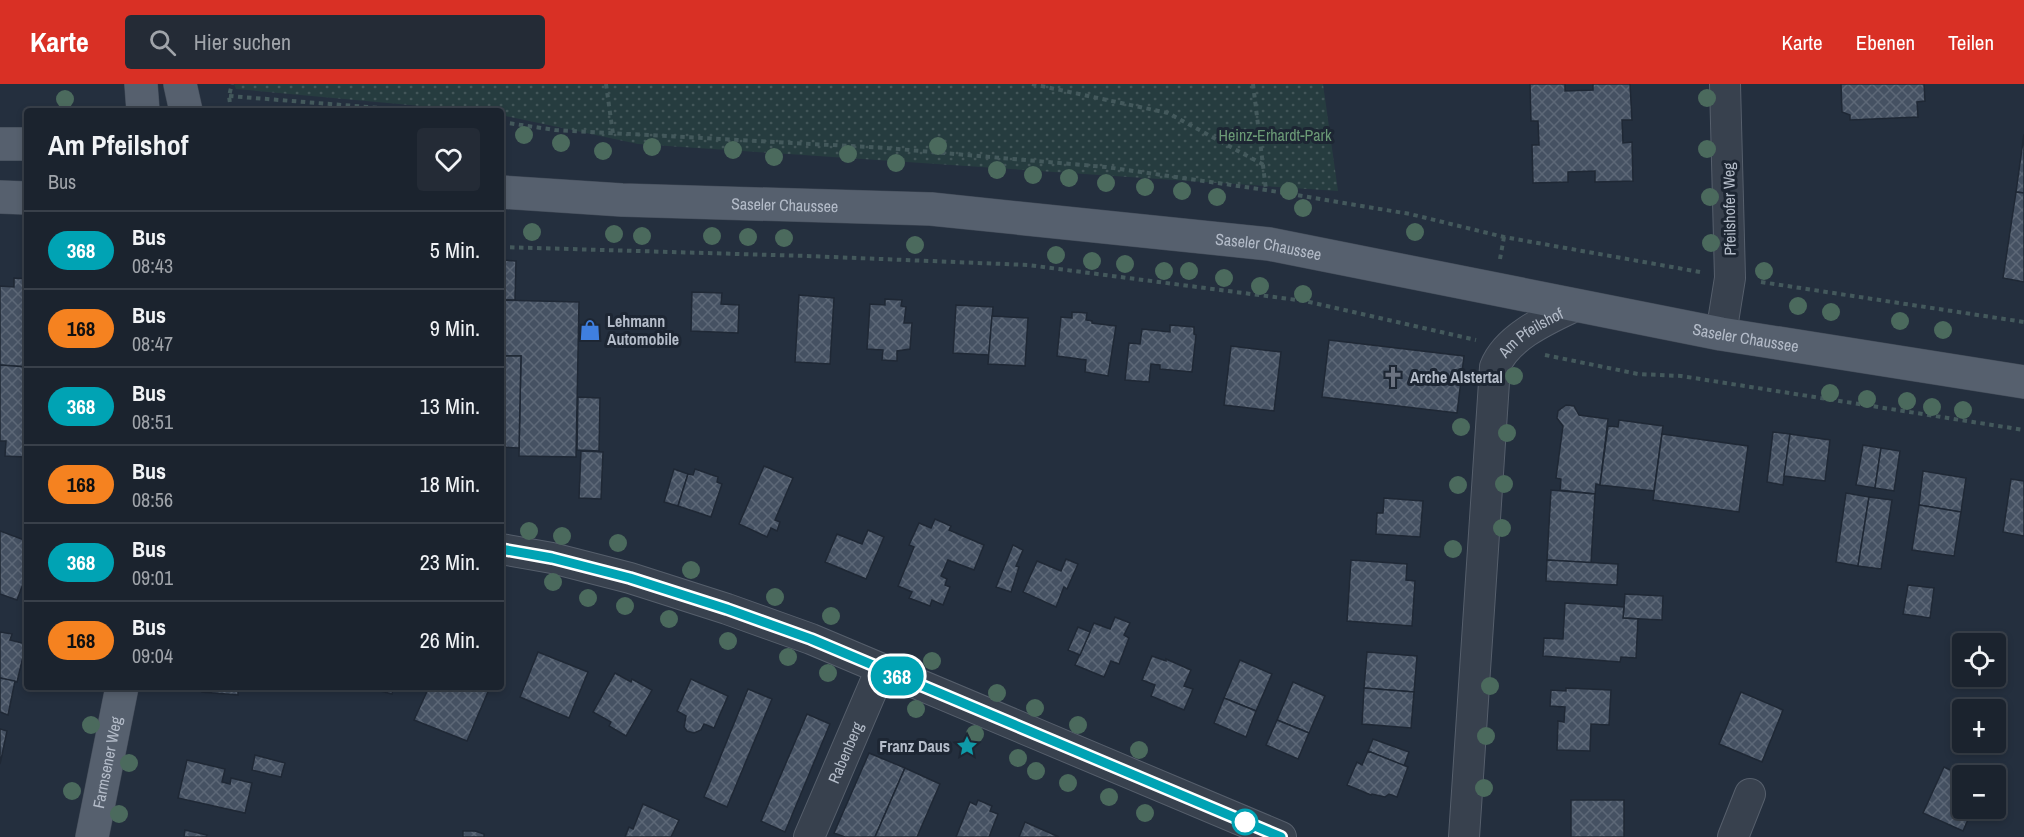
<!DOCTYPE html>
<html lang="de">
<meta charset="utf-8">
<style>
:root{--surface:#1b232e;--page:#242b36;--text:#f1f3f6;--muted:#a0a4aa;--line:#39404a;--accent:#d93025}
body{margin:0;font-family:"Archivo Narrow",sans-serif;background:var(--page);color:var(--text);height:100vh;display:flex;flex-direction:column;font-size:22px;white-space:nowrap}
*{box-sizing:border-box;margin:0}
p{font-size:20px;color:var(--muted)}
.icon{flex:none;width:33px;height:33px;fill:none;stroke:currentColor;stroke-width:2;stroke-linecap:round;stroke-linejoin:round}
.map{position:relative;flex:1;overflow:hidden}
.sheet{position:absolute;left:24px;top:24px;width:480px;height:582px;display:flex;flex-direction:column;background:var(--surface);border-radius:6px;box-shadow:0 3px 9px #0003,0 0 0 2px var(--line)}
.sheet>*{flex:none}
.badge{padding:0 12px;border-radius:20px;font-size:21px;line-height:39px}
.buttons{position:absolute;left:1952px;top:549px;display:grid;gap:12px}
.buttons a{display:grid;place-items:center;width:54px;height:54px;border-radius:6px;background:var(--surface);box-shadow:0 3px 9px #0003,0 0 0 2px var(--line);font-size:30px}
.map>.badge{position:absolute;translate:-50% -50%;box-shadow:0 0 0 3px #fff}
.round{display:grid;place-items:center;flex:none;width:63px;height:63px;border-radius:6px;background:var(--page)}
.overview{display:flex;align-items:center;justify-content:space-between;height:102px;padding:0 24px}
h1{font-size:28px;font-weight:700;line-height:45px}
ul{padding:0;list-style:none}
li{display:flex;align-items:center;gap:18px;height:78px;padding:0 24px;border-top:2px solid var(--line)}
li div{flex:1}
li b{display:block;font-size:22px}
li em{font-style:normal}
li .badge{min-width:66px;font-weight:700;text-align:center}
header{display:flex;align-items:center;gap:36px;box-sizing:border-box;height:84px;padding:0 30px;background:var(--accent);color:#fff}
header strong{font-size:28px}
nav{display:flex;gap:33px;margin-inline-start:auto;font-size:21px}
.search{width:420px;height:54px;background:var(--page);display:flex;align-items:center;gap:15px;box-sizing:border-box;padding:0 21px;border-radius:6px;color:var(--muted);font-size:22px}
.map>svg:first-child{display:block}
.park{fill:url(#park-dots)}
.building{fill:url(#building-cross-hatch);stroke:#1f2835;stroke-width:1.5}
.lines{fill:none;stroke-linecap:round;stroke-linejoin:round}
.minor-casing{stroke:#565f6c;stroke-width:32}
.major-casing{stroke:#414a57;stroke-width:34}
.path{stroke:#44595c;stroke-width:4;stroke-dasharray:4.5 4.5;stroke-linecap:butt}
.minor{stroke:#38414e;stroke-width:30}
.major{stroke:#56606e;stroke-width:33}
.tree{fill:#4b6a5d}
.line-casing{stroke:#fff;stroke-width:14}
.line{stroke:#00a3b4;stroke-width:9}
.stop-dot{fill:#fff;stroke:#00a3b4;stroke-width:3}
.labels{text-anchor:middle;stroke-width:6;stroke-linejoin:round;paint-order:stroke}
.park-label{font-size:16px;fill:#6b9a76;stroke:#1d2633}
.street-label{font-size:16px;fill:#b4bcc9;stroke:#1d2633}
.poi-label{font-size:16px;font-weight:bold;fill:#b4bcc9;stroke:#1d2633;text-anchor:start}
</style>
<header>
<strong>Karte</strong>
<div class="search"><svg class="icon" aria-label="search" viewBox="0 0 24 24"><circle cx="10" cy="10" r="6"/><path d="M15 15l6 6"/></svg>Hier suchen</div>
<nav><a>Karte</a><a>Ebenen</a><a>Teilen</a></nav>
</header>
<div class="map">
<svg width="2024" height="753" viewBox="0 0 2024 753">
<defs>
<pattern id="park-dots" width="8" height="8" patternUnits="userSpaceOnUse" patternTransform="scale(1.5)"><rect width="8" height="8" fill="#263c3f"/><path d="M2 2h.1M6 6h.1" fill="none" stroke="#435659" stroke-width="1.8" stroke-linecap="round"/></pattern>
<pattern id="building-cross-hatch" width="8" height="8" patternUnits="userSpaceOnUse" patternTransform="scale(1.5)"><rect width="8" height="8" fill="#455162"/><path d="M0 0l8 8M0 8l8-8" fill="none" stroke="#5d6877"/></pattern>
</defs>
<rect width="100%" height="100%" fill="#242f3e"/>
<path class="park" d="M 234,0 L 1323,0 L 1338,107 L 638,60 L 501,31 L 501,27 L 475,27 L 236,5 Z"/>
<g class="building">
<path d="M 1530,0 L 1565,0 L 1565,7 L 1593,6 L 1593,0 L 1630,0 L 1632,36 L 1622,36 L 1623,59 L 1632,58 L 1633,97 L 1595,98 L 1595,87 L 1568,88 L 1568,98 L 1533,99 L 1532,61 L 1539,61 L 1538,37 L 1531,37 Z"/>
<path d="M 1841,0 L 1924,0 L 1925,17 L 1917,18 L 1918,33 L 1850,36 L 1850,31 L 1842,28 Z"/>
<path d="M 2024,50 L 2024,109 L 2016,108 Z"/>
<path d="M 2016,108 L 2024,109 L 2024,198 L 2003,194 Z"/>
<path d="M 501,176 L 516,177 L 515,216 L 501,216 Z"/>
<path d="M 14,194 L 27,195 L 27,283 L 0,281 L 0,202 L 14,203 Z"/>
<path d="M 692,208 L 722,209 L 721,220 L 739,221 L 738,249 L 691,247 Z"/>
<path d="M 799,211 L 834,214 L 830,280 L 795,278 Z"/>
<path d="M 885,215 L 902,216 L 901,222 L 906,223 L 904,239 L 912,239 L 910,265 L 897,267 L 897,277 L 882,276 L 883,266 L 867,265 L 870,220 L 885,221 Z"/>
<path d="M 501,216 L 579,218 L 576,373 L 519,372 L 521,272 L 501,272 Z"/>
<path d="M 956,221 L 993,223 L 989,271 L 953,269 Z"/>
<path d="M 1072,228 L 1087,229 L 1086,236 L 1092,237 L 1092,239 L 1116,242 L 1108,292 L 1085,288 L 1086,276 L 1057,272 L 1061,233 L 1072,234 Z"/>
<path d="M 992,232 L 1028,234 L 1025,282 L 988,280 Z"/>
<path d="M 1170,241 L 1194,243 L 1194,250 L 1196,251 L 1192,288 L 1160,285 L 1160,281 L 1151,280 L 1149,298 L 1125,296 L 1129,259 L 1140,260 L 1142,245 L 1170,248 Z"/>
<path d="M 1329,256 L 1464,272 L 1457,329 L 1322,313 Z"/>
<path d="M 1231,262 L 1281,268 L 1274,327 L 1224,321 Z"/>
<path d="M 501,272 L 521,272 L 519,364 L 501,363 Z"/>
<path d="M 0,281 L 27,283 L 27,380 L 24,380 L 24,373 L 5,372 L 6,357 L 0,357 Z"/>
<path d="M 578,313 L 600,314 L 599,367 L 577,366 Z"/>
<path d="M 1566,321 L 1574,322 L 1579,331 L 1608,335 L 1600,401 L 1596,400 L 1595,410 L 1560,406 L 1561,395 L 1556,394 L 1563,342 L 1557,334 L 1558,327 Z"/>
<path d="M 1619,336 L 1663,342 L 1654,407 L 1600,401 L 1608,342 L 1618,343 Z"/>
<path d="M 1773,348 L 1790,350 L 1783,401 L 1767,398 Z"/>
<path d="M 1662,350 L 1748,362 L 1739,428 L 1653,416 Z"/>
<path d="M 1790,350 L 1830,356 L 1825,397 L 1784,392 Z"/>
<path d="M 1863,361 L 1881,364 L 1875,404 L 1856,401 Z"/>
<path d="M 1881,364 L 1900,367 L 1894,407 L 1875,404 Z"/>
<path d="M 581,367 L 603,368 L 601,415 L 579,414 Z"/>
<path d="M 764,382 L 793,394 L 775,436 L 780,438 L 777,447 L 771,444 L 767,453 L 739,440 Z"/>
<path d="M 674,385 L 688,390 L 678,422 L 664,418 Z"/>
<path d="M 695,385 L 718,393 L 717,398 L 722,400 L 711,433 L 678,422 L 688,390 L 693,391 Z"/>
<path d="M 1923,387 L 1966,394 L 1961,428 L 1919,421 Z"/>
<path d="M 2011,395 L 2024,397 L 2024,452 L 2003,448 Z"/>
<path d="M 1551,406 L 1595,410 L 1591,479 L 1547,476 Z"/>
<path d="M 1846,409 L 1869,413 L 1858,482 L 1836,478 Z"/>
<path d="M 1869,413 L 1892,416 L 1881,485 L 1858,482 Z"/>
<path d="M 1384,414 L 1423,417 L 1420,453 L 1376,450 L 1377,429 L 1383,429 Z"/>
<path d="M 1919,421 L 1961,428 L 1954,472 L 1912,466 Z"/>
<path d="M 935,435 L 951,442 L 949,446 L 984,461 L 974,486 L 948,476 L 941,492 L 947,495 L 945,501 L 950,503 L 943,521 L 932,516 L 930,522 L 909,514 L 912,508 L 898,502 L 914,463 L 909,461 L 919,439 L 931,444 Z"/>
<path d="M 868,446 L 884,453 L 866,495 L 825,478 L 837,450 L 862,460 Z"/>
<path d="M 0,447 L 27,457 L 27,489 L 17,516 L 0,510 Z"/>
<path d="M 1013,461 L 1023,466 L 1016,482 L 1019,483 L 1011,508 L 996,503 Z"/>
<path d="M 1066,475 L 1078,480 L 1067,505 L 1064,503 L 1056,523 L 1023,508 L 1037,477 L 1061,487 Z"/>
<path d="M 1351,476 L 1407,480 L 1406,496 L 1415,497 L 1412,542 L 1347,537 Z"/>
<path d="M 1547,476 L 1618,480 L 1617,501 L 1546,497 Z"/>
<path d="M 1908,501 L 1934,504 L 1930,534 L 1903,530 Z"/>
<path d="M 1625,510 L 1663,512 L 1662,536 L 1623,534 Z"/>
<path d="M 1565,519 L 1624,523 L 1623,534 L 1638,535 L 1636,574 L 1621,573 L 1620,578 L 1543,572 L 1544,554 L 1563,555 Z"/>
<path d="M 1115,533 L 1130,539 L 1124,551 L 1129,554 L 1119,580 L 1111,577 L 1104,593 L 1075,581 L 1094,539 L 1110,545 Z"/>
<path d="M 1078,543 L 1090,548 L 1080,571 L 1068,566 Z"/>
<path d="M 0,548 L 12,550 L 10,556 L 26,560 L 17,598 L 0,594 Z"/>
<path d="M 538,568 L 588,588 L 569,634 L 520,613 Z"/>
<path d="M 1367,568 L 1417,572 L 1414,608 L 1364,604 Z"/>
<path d="M 1152,572 L 1166,577 L 1166,575 L 1191,586 L 1184,602 L 1193,605 L 1184,626 L 1151,612 L 1155,601 L 1142,596 Z"/>
<path d="M 1240,576 L 1272,590 L 1256,627 L 1224,614 Z"/>
<path d="M 615,589 L 631,598 L 632,595 L 652,606 L 626,652 L 609,642 L 611,638 L 593,628 Z"/>
<path d="M 0,594 L 15,597 L 8,631 L 0,628 Z"/>
<path d="M 691,595 L 728,612 L 714,644 L 704,640 L 701,646 L 694,649 L 687,647 L 684,643 L 686,632 L 677,627 Z"/>
<path d="M 1293,598 L 1325,612 L 1309,649 L 1277,636 Z"/>
<path d="M 202,603 L 238,603 L 238,611 L 202,608 Z"/>
<path d="M 366,603 L 393,603 L 392,610 Z"/>
<path d="M 429,603 L 490,603 L 467,657 L 414,636 Z"/>
<path d="M 1364,604 L 1414,608 L 1411,644 L 1362,640 Z"/>
<path d="M 1566,604 L 1611,606 L 1609,641 L 1591,640 L 1590,667 L 1557,666 L 1558,637 L 1564,638 L 1565,623 L 1550,622 L 1551,606 L 1566,607 Z"/>
<path d="M 748,605 L 772,615 L 727,723 L 704,713 Z"/>
<path d="M 1741,608 L 1783,626 L 1762,678 L 1719,660 Z"/>
<path d="M 1224,614 L 1256,627 L 1246,653 L 1214,639 Z"/>
<path d="M 807,630 L 830,640 L 785,748 L 761,737 Z"/>
<path d="M 1277,636 L 1309,649 L 1298,675 L 1266,661 Z"/>
<path d="M 0,645 L 7,647 L 0,680 Z"/>
<path d="M 1373,655 L 1409,668 L 1404,682 L 1368,667 Z"/>
<path d="M 1368,667 L 1408,683 L 1397,713 L 1389,710 L 1385,713 L 1372,710 L 1371,711 L 1347,701 L 1357,678 L 1362,681 Z"/>
<path d="M 869,669 L 905,684 L 875,753 L 845,753 L 834,749 Z"/>
<path d="M 255,671 L 285,679 L 281,693 L 252,686 Z"/>
<path d="M 187,676 L 225,685 L 222,698 L 230,700 L 231,694 L 252,699 L 245,729 L 178,714 Z"/>
<path d="M 1944,683 L 1963,692 L 1962,724 L 1973,724 L 1963,747 L 1923,729 Z"/>
<path d="M 905,684 L 940,700 L 917,753 L 875,753 Z"/>
<path d="M 978,716 L 992,722 L 990,727 L 998,730 L 989,753 L 956,753 L 970,718 L 976,721 Z"/>
<rect x="1571" y="716" width="53" height="37"/>
<path d="M 643,720 L 679,736 L 671,753 L 625,753 L 629,743 L 633,745 Z"/>
<path d="M 1025,738 L 1059,753 L 1019,753 Z"/>
<path d="M 185,746 L 207,751 L 206,753 L 184,753 Z"/>
<path d="M 463,747 L 475,747 L 484,750 L 484,753 L 463,753 Z"/>
</g>
<g class="lines">
<defs>
<g id="minor">
<path d="M 1721,250 L 1730,194 L 1725,0"/>
<path d="M 501,465 L 552,474 L 630,494 L 727,525 L 811,555 L 1281,753"/>
<path id="s1" d="M 809,753 L 881,585"/>
<path id="s2" d="M 1464,753 L 1495,283 C 1507,252 1550,234 1577,221"/>
<path d="M 1733,753 L 1750,710"/>
</g>
<g id="major">
<path d="M 141,0 L 143,27"/>
<path d="M 180,0 L 186,27"/>
<path d="M 0,60 L 27,60"/>
<path id="s3" d="M 501,108 L 622,116 L 931,125 L 1269,160 L 1721,250 L 2024,298"/>
<path d="M 0,113 L 27,114"/>
<path id="s4" d="M 92,753 L 122,603"/>
</g>
</defs>
<use href="#minor" class="minor-casing"/>
<use href="#major" class="major-casing"/>
<g class="path">
<path d="M 606,0 L 613,50"/>
<path d="M 1032,0 L 1168,29 L 1264,81"/>
<path d="M 1253,0 L 1266,106"/>
<path d="M 229,12 L 418,27"/>
<path d="M 231,27 L 229,12 L 232,0"/>
<path d="M 501,38 L 555,46 L 886,64 L 1106,83 L 1266,106 L 1410,130 L 1504,153 L 1700,188"/>
<path d="M 501,163 L 807,172 L 1028,181 L 1305,217 L 1476,256"/>
<path d="M 1500,175 L 1504,153"/>
<path d="M 1761,198 L 2024,238"/>
<path d="M 1545,271 L 1638,290 L 1681,292 L 2024,346"/>
</g>
<use href="#minor" class="minor"/>
<use href="#major" class="major"/>
</g>
<g class="tree">
<circle cx="1707" cy="14" r="9"/>
<circle cx="65" cy="15" r="9"/>
<circle cx="524" cy="51" r="9"/>
<circle cx="561" cy="59" r="9"/>
<circle cx="938" cy="62" r="9"/>
<circle cx="652" cy="63" r="9"/>
<circle cx="1707" cy="65" r="9"/>
<circle cx="733" cy="66" r="9"/>
<circle cx="603" cy="67" r="9"/>
<circle cx="848" cy="70" r="9"/>
<circle cx="774" cy="73" r="9"/>
<circle cx="896" cy="79" r="9"/>
<circle cx="997" cy="86" r="9"/>
<circle cx="1033" cy="91" r="9"/>
<circle cx="1069" cy="94" r="9"/>
<circle cx="1106" cy="99" r="9"/>
<circle cx="1145" cy="103" r="9"/>
<circle cx="1182" cy="107" r="9"/>
<circle cx="1289" cy="107" r="9"/>
<circle cx="1217" cy="113" r="9"/>
<circle cx="1710" cy="113" r="9"/>
<circle cx="1303" cy="124" r="9"/>
<circle cx="532" cy="148" r="9"/>
<circle cx="1415" cy="148" r="9"/>
<circle cx="614" cy="150" r="9"/>
<circle cx="642" cy="152" r="9"/>
<circle cx="712" cy="152" r="9"/>
<circle cx="748" cy="153" r="9"/>
<circle cx="784" cy="154" r="9"/>
<circle cx="1711" cy="159" r="9"/>
<circle cx="915" cy="161" r="9"/>
<circle cx="1056" cy="171" r="9"/>
<circle cx="1092" cy="177" r="9"/>
<circle cx="1125" cy="180" r="9"/>
<circle cx="1164" cy="187" r="9"/>
<circle cx="1189" cy="187" r="9"/>
<circle cx="1764" cy="187" r="9"/>
<circle cx="1224" cy="194" r="9"/>
<circle cx="1260" cy="202" r="9"/>
<circle cx="1303" cy="210" r="9"/>
<circle cx="1798" cy="222" r="9"/>
<circle cx="1831" cy="228" r="9"/>
<circle cx="1900" cy="237" r="9"/>
<circle cx="1943" cy="246" r="9"/>
<circle cx="1514" cy="292" r="9"/>
<circle cx="1830" cy="309" r="9"/>
<circle cx="1867" cy="315" r="9"/>
<circle cx="1907" cy="317" r="9"/>
<circle cx="1932" cy="323" r="9"/>
<circle cx="1963" cy="326" r="9"/>
<circle cx="1461" cy="343" r="9"/>
<circle cx="1507" cy="349" r="9"/>
<circle cx="1504" cy="400" r="9"/>
<circle cx="1458" cy="401" r="9"/>
<circle cx="1502" cy="444" r="9"/>
<circle cx="529" cy="447" r="9"/>
<circle cx="562" cy="452" r="9"/>
<circle cx="618" cy="459" r="9"/>
<circle cx="1453" cy="465" r="9"/>
<circle cx="691" cy="486" r="9"/>
<circle cx="553" cy="498" r="9"/>
<circle cx="775" cy="513" r="9"/>
<circle cx="588" cy="514" r="9"/>
<circle cx="625" cy="522" r="9"/>
<circle cx="831" cy="532" r="9"/>
<circle cx="669" cy="535" r="9"/>
<circle cx="728" cy="557" r="9"/>
<circle cx="788" cy="573" r="9"/>
<circle cx="932" cy="577" r="9"/>
<circle cx="828" cy="589" r="9"/>
<circle cx="1490" cy="602" r="9"/>
<circle cx="997" cy="609" r="9"/>
<circle cx="1035" cy="624" r="9"/>
<circle cx="916" cy="625" r="9"/>
<circle cx="91" cy="641" r="9"/>
<circle cx="1078" cy="641" r="9"/>
<circle cx="975" cy="650" r="9"/>
<circle cx="1486" cy="652" r="9"/>
<circle cx="1139" cy="666" r="9"/>
<circle cx="1018" cy="674" r="9"/>
<circle cx="129" cy="679" r="9"/>
<circle cx="1036" cy="687" r="9"/>
<circle cx="1068" cy="699" r="9"/>
<circle cx="1484" cy="704" r="9"/>
<circle cx="72" cy="707" r="9"/>
<circle cx="1109" cy="713" r="9"/>
<circle cx="1145" cy="729" r="9"/>
<circle cx="119" cy="730" r="9"/>
</g>
<g class="lines">
<defs>
<path id="line" d="M 501,465 L 552,474 L 630,494 L 727,525 L 811,555 L 1281,753"/>
</defs>
<use href="#line" class="line-casing"/>
<use href="#line" class="line"/>
</g>
<defs>
<symbol id="shop-bare" viewBox="-9 -9 18 18"><path d="M-5-2.5h2.3a2.7 3.5 0 0 1 5.4 0H5L5.5 6h-11ZM-1.5-2.5h3a1.5 2.3 0 0 0-3 0Z" fill="#3f7fe0" stroke="#1d2633" stroke-width="2.5" paint-order="stroke"/></symbol>
<symbol id="church-bare" viewBox="-9 -9 18 18"><path d="M-1.2-6h2.4v3.5h3.3v2.4h-3.3V6h-2.4V-.1h-3.3v-2.4h3.3Z" fill="#6b7280" stroke="#1d2633" stroke-width="2.5" paint-order="stroke"/></symbol>
<symbol id="sight-bare" viewBox="-9 -9 18 18"><path d="M0-6L1.8-2.2L6-1.7L2.9 1.2L3.7 5.4L0 3.3L-3.7 5.4L-2.9 1.2L-6-1.7L-1.8-2.2Z" fill="#0f9aa8" stroke="#1d2633" stroke-width="2.5" paint-order="stroke"/></symbol>
</defs>
<g fill-rule="evenodd">
<use href="#shop-bare" x="575" y="231" width="30" height="30"/>
<use href="#church-bare" x="1378" y="278" width="30" height="30"/>
<use href="#sight-bare" x="952" y="647" width="30" height="30"/>
</g>
<circle class="stop-dot" cx="1245" cy="738" r="12"/>
<g class="labels">
<g class="park-label">
<text x="1275" y="57">Heinz-Erhardt-Park</text>
</g>
<g class="street-label">
<text dy="6" stroke="none"><textPath href="#s3" startOffset="284">Saseler Chaussee</textPath></text>
<text transform="translate(1729 125) rotate(-91)" y="6">Pfeilshofer Weg</text>
<text dy="6" stroke="none"><textPath href="#s3" startOffset="770">Saseler Chaussee</textPath></text>
<text dy="6" stroke="none"><textPath href="#s2" startOffset="522">Am Pfeilshof</textPath></text>
<text dy="6" stroke="none"><textPath href="#s3" startOffset="1256">Saseler Chaussee</textPath></text>
<text dy="6" stroke="none"><textPath href="#s1" startOffset="92">Rabenberg</textPath></text>
<text dy="6" stroke="none"><textPath href="#s4" startOffset="76">Farmsener Weg</textPath></text>
</g>
<g class="poi-label">
<text x="607" y="243">Lehmann<tspan x="607" dy="18">Automobile</tspan></text>
<text x="1410" y="299">Arche Alstertal</text>
<text x="950" y="668" text-anchor="end">Franz Daus</text>
</g>
</g>
</svg>
<div class="buttons">
<a><svg class="icon" aria-label="locate" viewBox="0 0 24 24"><circle cx="12" cy="12" r="6"/><path d="M12 2v4M12 18v4M2 12h4M18 12h4"/></svg></a>
<a>+</a>
<a>−</a>
</div>
<b class="badge" style="left:897px;top:592px;background:#00a3b4;color:#fff">368</b>
<section class="sheet">
<div class="overview"><div><h1>Am Pfeilshof</h1><p>Bus</p></div><a class="round"><svg class="icon" aria-label="heart" viewBox="0 0 24 24"><path d="M12 20l-8-8c-3-5 5-10 8-4 3-6 11-1 8 4z"/></svg></a></div>
<ul>
<li><span class="badge" style="background:#00a3b4;color:#fff">368</span><div><b>Bus</b><p>08:43</p></div><em>5 Min.</em></li>
<li><span class="badge" style="background:#f58220;color:#111">168</span><div><b>Bus</b><p>08:47</p></div><em>9 Min.</em></li>
<li><span class="badge" style="background:#00a3b4;color:#fff">368</span><div><b>Bus</b><p>08:51</p></div><em>13 Min.</em></li>
<li><span class="badge" style="background:#f58220;color:#111">168</span><div><b>Bus</b><p>08:56</p></div><em>18 Min.</em></li>
<li><span class="badge" style="background:#00a3b4;color:#fff">368</span><div><b>Bus</b><p>09:01</p></div><em>23 Min.</em></li>
<li><span class="badge" style="background:#f58220;color:#111">168</span><div><b>Bus</b><p>09:04</p></div><em>26 Min.</em></li>
</ul>
</section>
</div>
